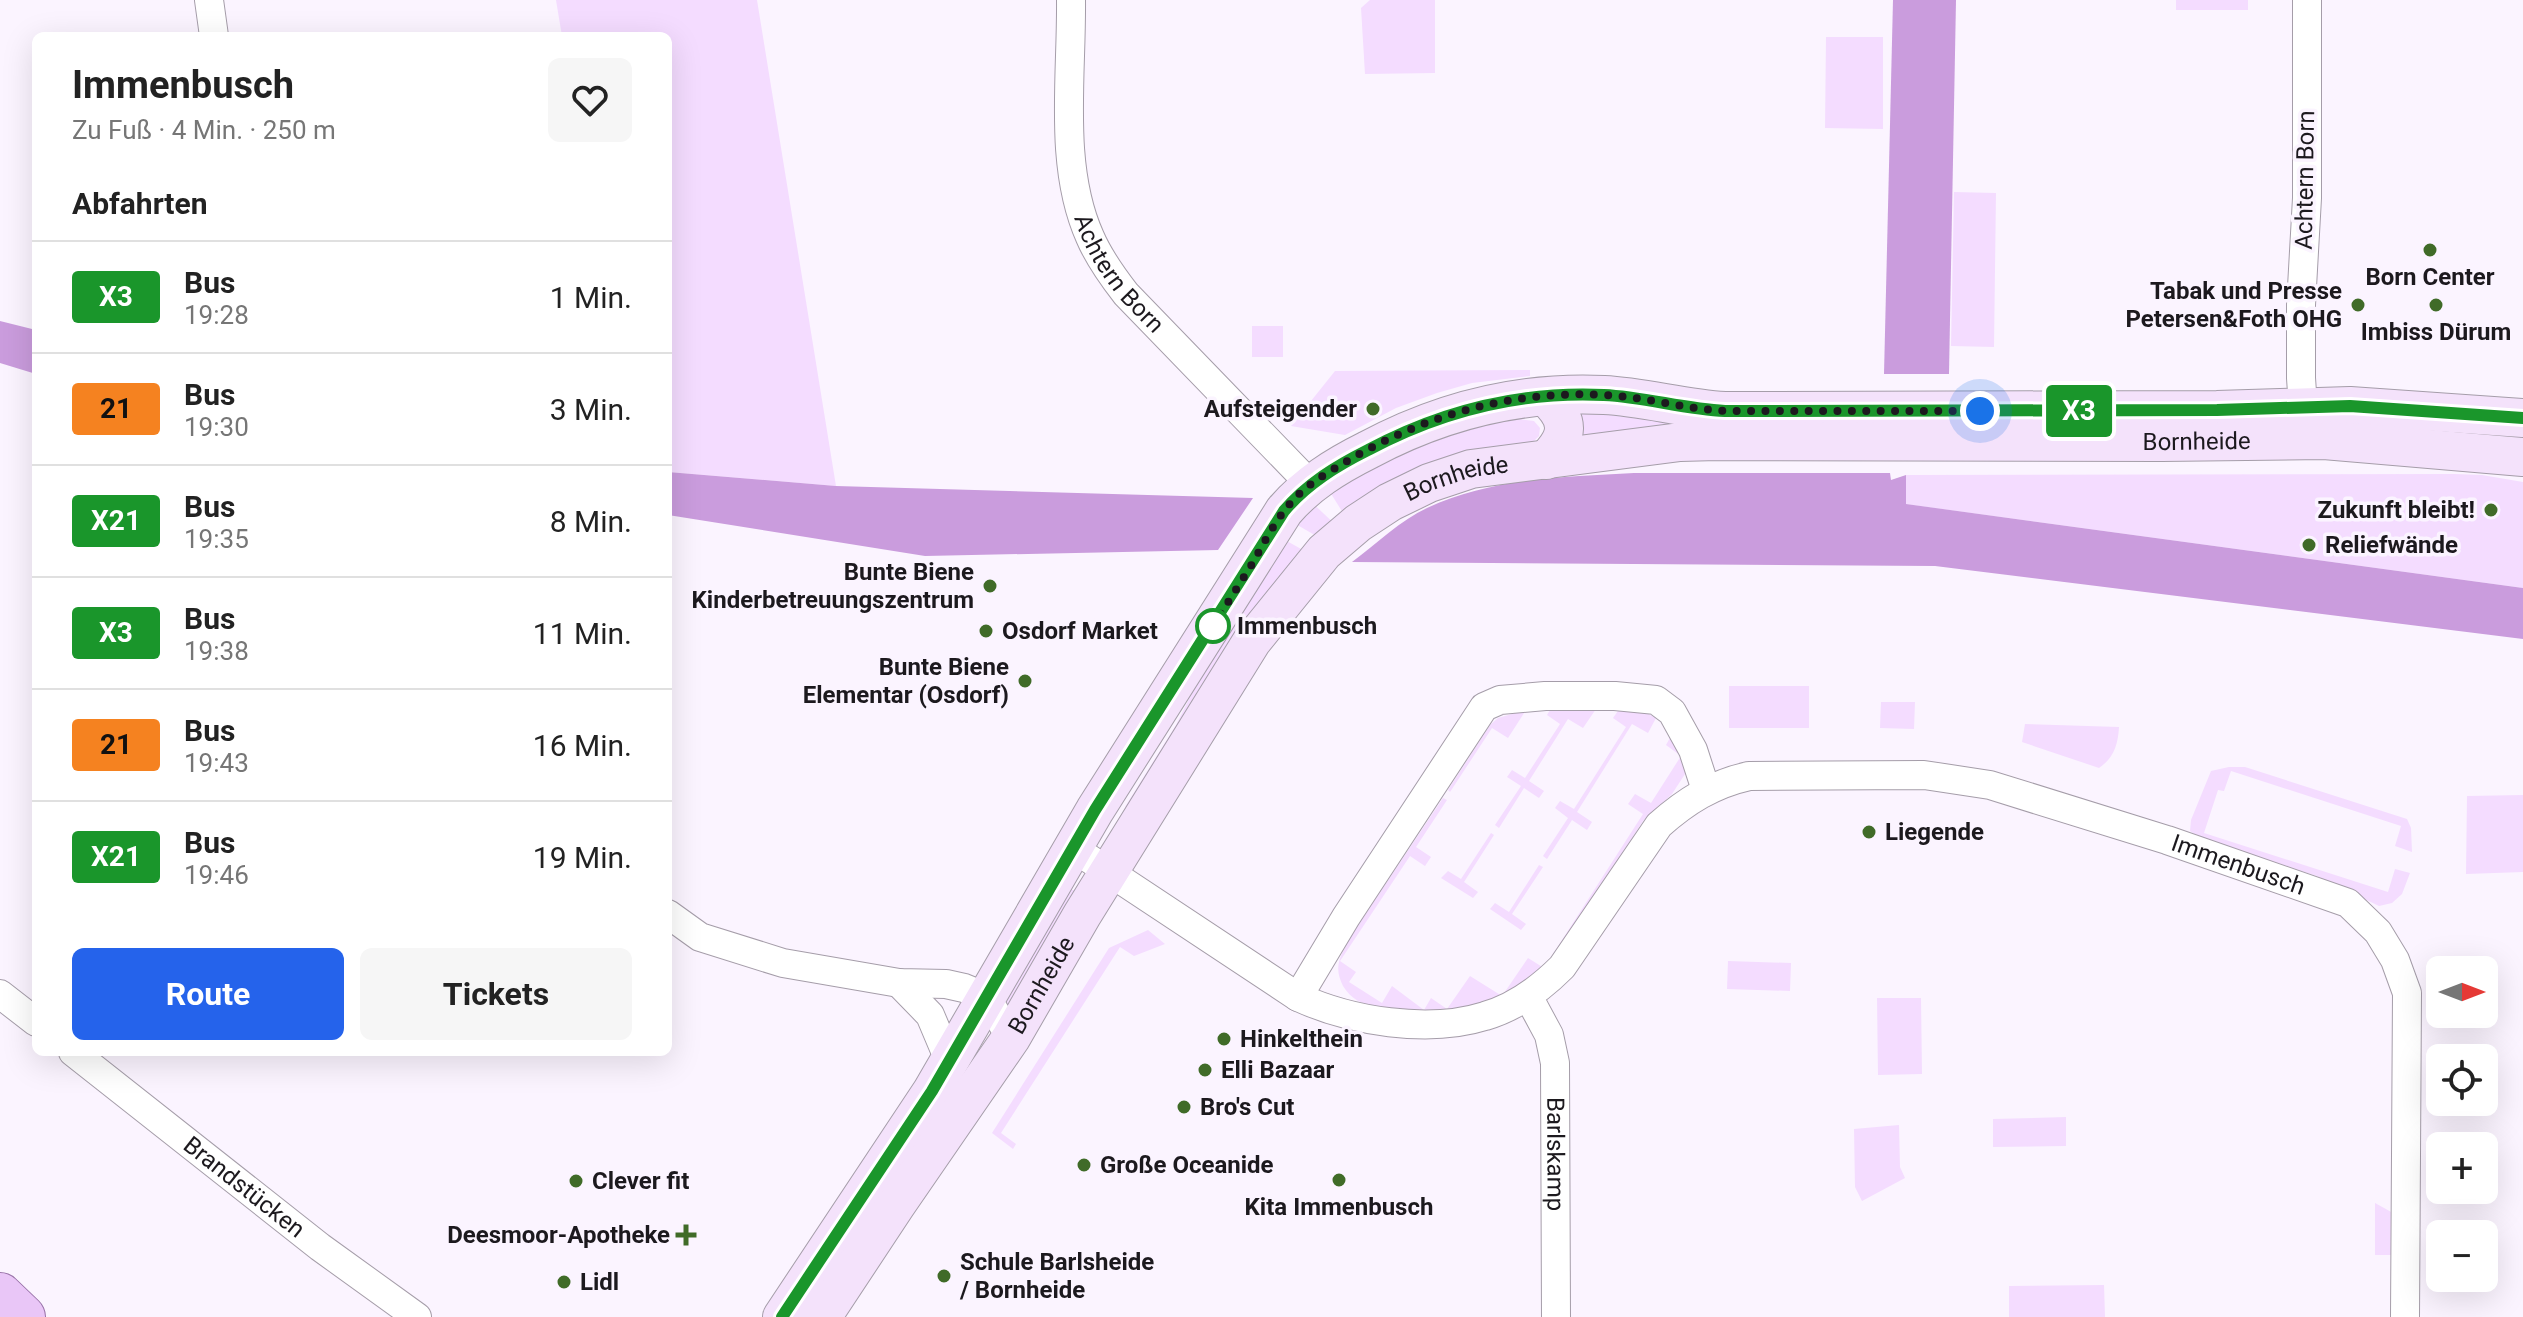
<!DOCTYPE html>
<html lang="de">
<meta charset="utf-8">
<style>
:root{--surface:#fff;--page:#f6f6f6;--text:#222;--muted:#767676;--line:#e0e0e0;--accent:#2563eb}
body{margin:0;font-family:Roboto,sans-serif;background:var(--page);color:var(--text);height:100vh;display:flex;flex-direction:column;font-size:30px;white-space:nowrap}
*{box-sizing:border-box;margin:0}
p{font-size:26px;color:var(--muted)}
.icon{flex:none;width:44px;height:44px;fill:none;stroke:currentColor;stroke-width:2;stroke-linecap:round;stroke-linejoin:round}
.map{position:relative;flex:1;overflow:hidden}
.panel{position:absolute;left:32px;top:32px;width:640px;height:1024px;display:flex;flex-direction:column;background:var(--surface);border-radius:12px;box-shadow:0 8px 32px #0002}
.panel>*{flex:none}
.badge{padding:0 16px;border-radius:6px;font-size:28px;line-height:52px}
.needle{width:52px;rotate:90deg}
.fabs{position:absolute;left:2426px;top:956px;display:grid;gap:16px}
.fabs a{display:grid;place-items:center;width:72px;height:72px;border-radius:12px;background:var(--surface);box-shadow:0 8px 32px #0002;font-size:40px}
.you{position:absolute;width:40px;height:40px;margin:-20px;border:6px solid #fff;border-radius:50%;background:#1a73e8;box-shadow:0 0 0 12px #1a73e833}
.map>.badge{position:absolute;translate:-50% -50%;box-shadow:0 0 0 4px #fff}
h2{padding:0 40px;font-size:30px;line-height:72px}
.round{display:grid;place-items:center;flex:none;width:84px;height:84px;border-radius:12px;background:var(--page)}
.head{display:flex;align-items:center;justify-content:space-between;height:136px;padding:0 40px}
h1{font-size:38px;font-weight:700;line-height:60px}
.button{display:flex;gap:16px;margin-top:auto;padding:16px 40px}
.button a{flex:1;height:92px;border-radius:12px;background:var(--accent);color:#fff;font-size:32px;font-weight:700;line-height:92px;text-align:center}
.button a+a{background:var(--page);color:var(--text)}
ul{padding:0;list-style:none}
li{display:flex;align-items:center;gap:24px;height:112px;padding:0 40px;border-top:2px solid var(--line)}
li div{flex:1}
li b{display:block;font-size:30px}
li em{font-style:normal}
li .badge{min-width:88px;font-weight:700;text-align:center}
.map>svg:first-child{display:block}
.green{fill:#f4dcff}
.forest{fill:#ca9cdd}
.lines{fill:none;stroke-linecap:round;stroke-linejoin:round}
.street-casing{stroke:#a59da9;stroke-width:30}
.secondary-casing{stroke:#a59da9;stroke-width:40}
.primary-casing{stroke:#9871a8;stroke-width:46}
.street{stroke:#fff;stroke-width:28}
.secondary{stroke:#f4e2fb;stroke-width:38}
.primary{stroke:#e9c6f7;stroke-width:44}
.line-casing{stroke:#fff;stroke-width:18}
.line{stroke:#1a962b;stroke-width:12}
.walk{stroke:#1c191e;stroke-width:8;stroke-dasharray:0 14.4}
.poi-dot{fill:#406b28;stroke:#fbf4ff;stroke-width:3}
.stop-dot{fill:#fff;stroke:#1a962b;stroke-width:4}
.labels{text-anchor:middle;stroke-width:7;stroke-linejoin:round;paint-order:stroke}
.street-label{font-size:24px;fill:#1c191e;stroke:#fbf4ff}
.poi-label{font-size:24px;font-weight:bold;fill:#1c191e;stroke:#fbf4ff;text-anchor:start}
.stop-label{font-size:24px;font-weight:bold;fill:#1c191e;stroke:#fbf4ff;text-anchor:start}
</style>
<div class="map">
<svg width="2523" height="1317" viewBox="0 0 2523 1317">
<rect width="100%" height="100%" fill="#fbf4ff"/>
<g class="green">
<path d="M 556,0 L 757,0 L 836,486 L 668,472 L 668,36 L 562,36 Z"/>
<path d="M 1370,0 L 1435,0 L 1435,73 L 1365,74 L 1361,8 Z"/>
<rect x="2176" y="0" width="72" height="10"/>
<path d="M 1826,37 L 1883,37 L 1883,129 L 1825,128 Z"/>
<path d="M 1954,192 L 1996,193 L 1994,347 L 1951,346 Z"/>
<rect x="1252" y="326" width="31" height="31"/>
<path d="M 1530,370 L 1530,376 L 1472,383 L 1437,393 L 1396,408 L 1345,435 L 1291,426 L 1335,371 Z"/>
<path d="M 1570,405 L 1889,419 L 1571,451 Z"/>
<path d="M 1512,418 L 1534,421 L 1540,428 L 1539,436 L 1532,443 L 1348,521 L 1325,484 L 1416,438 Z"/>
<path d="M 1906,475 L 2454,474 L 2482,475 L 2523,482 L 2523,588 L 1905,504 Z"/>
<path d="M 1307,498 L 1339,528 L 1325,541 L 1287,519 Z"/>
<path d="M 1278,536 L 1310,554 L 1133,812 L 1125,807 L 1176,725 L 1212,653 Z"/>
<rect x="1729" y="686" width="80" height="42"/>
<path d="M 1881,702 L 1915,702 L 1914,729 L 1880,728 Z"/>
<path d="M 1620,708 L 1639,709 L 1656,718 L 1648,733 L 1632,724 L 1577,812 L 1592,822 L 1587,830 L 1572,820 L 1547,859 L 1543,856 L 1568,818 L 1555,808 L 1560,801 L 1574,809 L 1626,727 L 1613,718 Z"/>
<path d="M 1596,709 L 1583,728 L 1568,719 L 1529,781 L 1544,791 L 1539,798 L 1524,788 L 1499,828 L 1495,825 L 1521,786 L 1507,777 L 1512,770 L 1525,778 L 1560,724 L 1547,715 L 1550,710 Z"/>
<path d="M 1526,710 L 1508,738 L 1492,728 L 1450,792 L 1448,790 L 1490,725 L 1498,718 Z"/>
<path d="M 2025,724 L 2119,727 C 2118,744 2114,758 2099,768 L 2022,742 Z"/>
<path d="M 1672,734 L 1685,755 L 1685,774 L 1672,794 L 1643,821 L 1559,951 C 1539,974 1518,991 1490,1003 C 1466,1012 1441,1011 1416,1010 C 1389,1008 1359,1012 1343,986 C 1339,978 1337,971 1339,962 C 1341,954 1346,946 1349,939 L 1443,798 L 1447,800 L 1416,847 L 1431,857 L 1425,866 L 1410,856 L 1340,961 L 1356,972 L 1349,982 L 1382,1003 L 1392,986 L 1424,1010 L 1431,998 L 1447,1009 L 1470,976 L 1502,996 L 1528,958 L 1544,968 L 1643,814 L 1628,804 L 1635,794 L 1651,803 L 1681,756 L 1666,745 Z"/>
<path d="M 2229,767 L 2245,767 L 2407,819 L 2411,828 L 2412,852 L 2395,846 L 2401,826 L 2231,771 L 2224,791 L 2218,790 L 2204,833 L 2388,892 L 2395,869 L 2410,873 L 2402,894 L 2392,903 L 2379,906 L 2317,876 L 2200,838 L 2190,831 L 2191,820 L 2211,771 Z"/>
<path d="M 2523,795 L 2523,872 L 2466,874 L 2467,796 Z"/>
<path d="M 1491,833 L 1494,835 L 1464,882 L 1478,892 L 1473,898 L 1441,878 L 1448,871 L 1461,879 Z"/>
<path d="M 1539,865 L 1543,867 L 1512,914 L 1526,924 L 1521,930 L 1490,909 L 1495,903 L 1509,912 Z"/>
<path d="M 1069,889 L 1077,891 L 1011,1013 L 1002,997 Z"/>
<path d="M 1148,930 L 1165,944 L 1134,956 L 1120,947 L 1001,1133 L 1016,1144 L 1013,1149 L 992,1133 L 1109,948 Z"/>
<path d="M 1728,961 L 1791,963 L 1790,991 L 1727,989 Z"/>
<path d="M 1877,998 L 1921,998 L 1922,1074 L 1878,1075 Z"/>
<path d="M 2066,1117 L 2066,1146 L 1993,1147 L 1993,1119 Z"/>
<path d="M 1899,1125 L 1900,1167 L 1905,1178 L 1862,1201 L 1855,1187 L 1854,1129 Z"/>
<path d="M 2375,1203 L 2393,1213 L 2393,1255 L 2375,1255 Z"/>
<path d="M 2104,1285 L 2105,1317 L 2009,1317 L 2009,1286 Z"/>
</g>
<g class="forest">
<path d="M 1893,0 L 1956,0 L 1949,374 L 1884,374 Z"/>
<path d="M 0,321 L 36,330 L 36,374 L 0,363 Z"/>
<path d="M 668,472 L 836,486 L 1253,498 L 1218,550 L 925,556 L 668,515 Z"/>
<path d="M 1634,473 L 1890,473 L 1891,480 L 1906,475 L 1906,504 L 2523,588 L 2523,639 L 1935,566 L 1352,562 C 1376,544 1401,520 1427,508 C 1491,478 1564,477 1634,473 Z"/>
</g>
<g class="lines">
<defs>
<g id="street">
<path d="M 209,0 L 214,36"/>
<path id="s1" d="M 1071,0 C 1072,76 1058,166 1090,237 C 1099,258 1112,276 1126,294 L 1310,484"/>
<path d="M 2307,0 L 2307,198 L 2301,305 L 2301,378 L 2303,407 L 2310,425"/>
<path id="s2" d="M 1073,848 L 1298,997 C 1350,1021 1428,1034 1485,1016 C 1516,1007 1540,989 1562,967 L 1659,825 C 1686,801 1713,784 1749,776 L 1924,775 L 1990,785 L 2167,840 L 2348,903 L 2378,932 L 2395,960 L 2407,993 L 2405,1317"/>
<path d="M 668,914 L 700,937 L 783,963 L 899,983 L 946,984 L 964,988 L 986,997 L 1011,1038"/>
<path d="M 899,983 L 930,1015 L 949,1060"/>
<path d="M 0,994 L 36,1022"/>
<path id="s3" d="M 1528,996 L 1549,1035 L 1555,1063 L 1556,1317"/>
<path d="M 1298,997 L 1346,917 L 1484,707 L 1500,700 L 1545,696 L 1615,696 L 1656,700 L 1672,712 L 1693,750 L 1706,790"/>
<path id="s4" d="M 73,1052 L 320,1247 L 417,1317"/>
</g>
<g id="secondary">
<path d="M 1546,397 C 1571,421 1569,436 1546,460"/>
<path d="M 782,1317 L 932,1091 L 1095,810 L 1284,511 C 1307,484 1336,466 1368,450 C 1441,411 1520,391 1604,395 C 1645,397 1684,409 1725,411 L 2217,410 L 2350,406 L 2523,418"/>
<path id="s5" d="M 822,1317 L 896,1205 L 1011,1038 L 1082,915 L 1252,641 L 1324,552 L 1358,523 L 1390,502 L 1429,483 L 1471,469 L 1680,442 L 1717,441 L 2162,442 L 2324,440 L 2523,457"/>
</g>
<path id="primary" d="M 0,1295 L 23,1317"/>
</defs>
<use href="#street" class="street-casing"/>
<use href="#secondary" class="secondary-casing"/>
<use href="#primary" class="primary-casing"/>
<use href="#street" class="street"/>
<use href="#secondary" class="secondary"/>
<use href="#primary" class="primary"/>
</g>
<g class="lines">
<defs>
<path id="line" d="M 782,1317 L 932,1091 L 1095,810 L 1284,511 C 1307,484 1336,466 1368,450 C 1441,411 1520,391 1604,395 C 1645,397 1684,409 1725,411 L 2217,410 L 2350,406 L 2523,418"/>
</defs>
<use href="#line" class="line-casing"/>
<use href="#line" class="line"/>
<path class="walk" d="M 1213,626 C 1225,607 1237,588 1249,569 C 1264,544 1277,515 1299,494 C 1314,480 1332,470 1349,460 C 1427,414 1515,390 1605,395 C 1646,397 1685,409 1725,411 L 1980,411"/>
</g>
<g class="poi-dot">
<circle cx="2430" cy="250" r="8"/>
<circle cx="2358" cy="305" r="8"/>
<circle cx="2436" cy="305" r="8"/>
<circle cx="1373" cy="409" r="8"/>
<circle cx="2491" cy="510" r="8"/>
<circle cx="2309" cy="545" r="8"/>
<circle cx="990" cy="586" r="8"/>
<circle cx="986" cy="631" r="8"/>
<circle cx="1025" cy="681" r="8"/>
<circle cx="1869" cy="832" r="8"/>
<circle cx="1224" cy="1039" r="8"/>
<circle cx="1205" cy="1070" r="8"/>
<circle cx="1184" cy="1107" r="8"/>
<circle cx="1084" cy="1165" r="8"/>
<circle cx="1339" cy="1180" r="8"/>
<circle cx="576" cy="1181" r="8"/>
<path d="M682 1223h8v8h8v8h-8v8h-8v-8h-8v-8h8z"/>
<circle cx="944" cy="1276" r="8"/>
<circle cx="564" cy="1282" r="8"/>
</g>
<circle class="stop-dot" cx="1213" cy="626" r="16"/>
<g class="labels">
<g class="street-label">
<text transform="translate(2305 180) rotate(-89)" y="8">Achtern Born</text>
<text dy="8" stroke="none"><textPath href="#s1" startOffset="286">Achtern Born</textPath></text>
<text dy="8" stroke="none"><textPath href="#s5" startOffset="1814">Bornheide</textPath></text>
<text dy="8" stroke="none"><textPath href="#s5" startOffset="1070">Bornheide</textPath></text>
<text dy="8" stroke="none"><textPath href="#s2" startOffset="1332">Immenbusch</textPath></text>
<text dy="8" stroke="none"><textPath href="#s5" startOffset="398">Bornheide</textPath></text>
<text dy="8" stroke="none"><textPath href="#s3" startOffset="164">Barlskamp</textPath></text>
<text dy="8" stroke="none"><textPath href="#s4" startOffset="218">Brandstücken</textPath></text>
</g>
<g class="poi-label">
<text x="2430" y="285" text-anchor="middle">Born Center</text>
<text x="2342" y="299" text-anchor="end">Tabak und Presse<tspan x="2342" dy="28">Petersen&amp;Foth OHG</tspan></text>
<text x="2436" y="340" text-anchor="middle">Imbiss Dürum</text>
<text x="1357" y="417" text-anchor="end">Aufsteigender</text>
<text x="2475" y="518" text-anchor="end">Zukunft bleibt!</text>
<text x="2325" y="553">Reliefwände</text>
<text x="974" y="580" text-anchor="end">Bunte Biene<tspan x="974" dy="28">Kinderbetreuungszentrum</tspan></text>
<text x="1002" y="639">Osdorf Market</text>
<text x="1009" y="675" text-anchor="end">Bunte Biene<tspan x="1009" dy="28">Elementar (Osdorf)</tspan></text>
<text x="1885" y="840">Liegende</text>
<text x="1240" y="1047">Hinkelthein</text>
<text x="1221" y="1078">Elli Bazaar</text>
<text x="1200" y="1115">Bro's Cut</text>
<text x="1100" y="1173">Große Oceanide</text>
<text x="592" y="1189">Clever fit</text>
<text x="1339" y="1215" text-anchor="middle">Kita Immenbusch</text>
<text x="670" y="1243" text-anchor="end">Deesmoor-Apotheke</text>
<text x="960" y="1270">Schule Barlsheide<tspan x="960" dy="28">/ Bornheide</tspan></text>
<text x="580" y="1290">Lidl</text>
</g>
<g class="stop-label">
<text x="1237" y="634">Immenbusch</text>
</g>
</g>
</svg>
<div class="fabs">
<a><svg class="needle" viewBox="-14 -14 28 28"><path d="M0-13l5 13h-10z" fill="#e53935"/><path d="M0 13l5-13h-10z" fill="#767676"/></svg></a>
<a><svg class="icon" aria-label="locate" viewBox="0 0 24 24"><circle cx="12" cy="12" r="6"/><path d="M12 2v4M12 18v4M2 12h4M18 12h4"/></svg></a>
<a>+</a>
<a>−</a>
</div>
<div class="you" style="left:1980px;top:411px"></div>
<b class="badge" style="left:2079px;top:411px;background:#1a962b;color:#fff">X3</b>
<section class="panel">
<div class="head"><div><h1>Immenbusch</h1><p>Zu Fuß · 4 Min. · 250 m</p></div><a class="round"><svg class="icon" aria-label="heart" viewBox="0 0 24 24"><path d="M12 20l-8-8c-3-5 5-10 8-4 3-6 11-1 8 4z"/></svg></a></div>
<h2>Abfahrten</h2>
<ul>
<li><span class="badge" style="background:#1a962b;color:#fff">X3</span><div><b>Bus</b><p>19:28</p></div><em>1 Min.</em></li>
<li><span class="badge" style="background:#f58220;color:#111">21</span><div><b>Bus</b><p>19:30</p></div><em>3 Min.</em></li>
<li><span class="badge" style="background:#1a962b;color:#fff">X21</span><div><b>Bus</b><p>19:35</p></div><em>8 Min.</em></li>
<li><span class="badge" style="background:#1a962b;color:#fff">X3</span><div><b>Bus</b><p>19:38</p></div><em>11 Min.</em></li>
<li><span class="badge" style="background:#f58220;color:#111">21</span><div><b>Bus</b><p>19:43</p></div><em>16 Min.</em></li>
<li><span class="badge" style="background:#1a962b;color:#fff">X21</span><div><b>Bus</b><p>19:46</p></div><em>19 Min.</em></li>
</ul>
<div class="button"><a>Route</a><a>Tickets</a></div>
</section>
</div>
